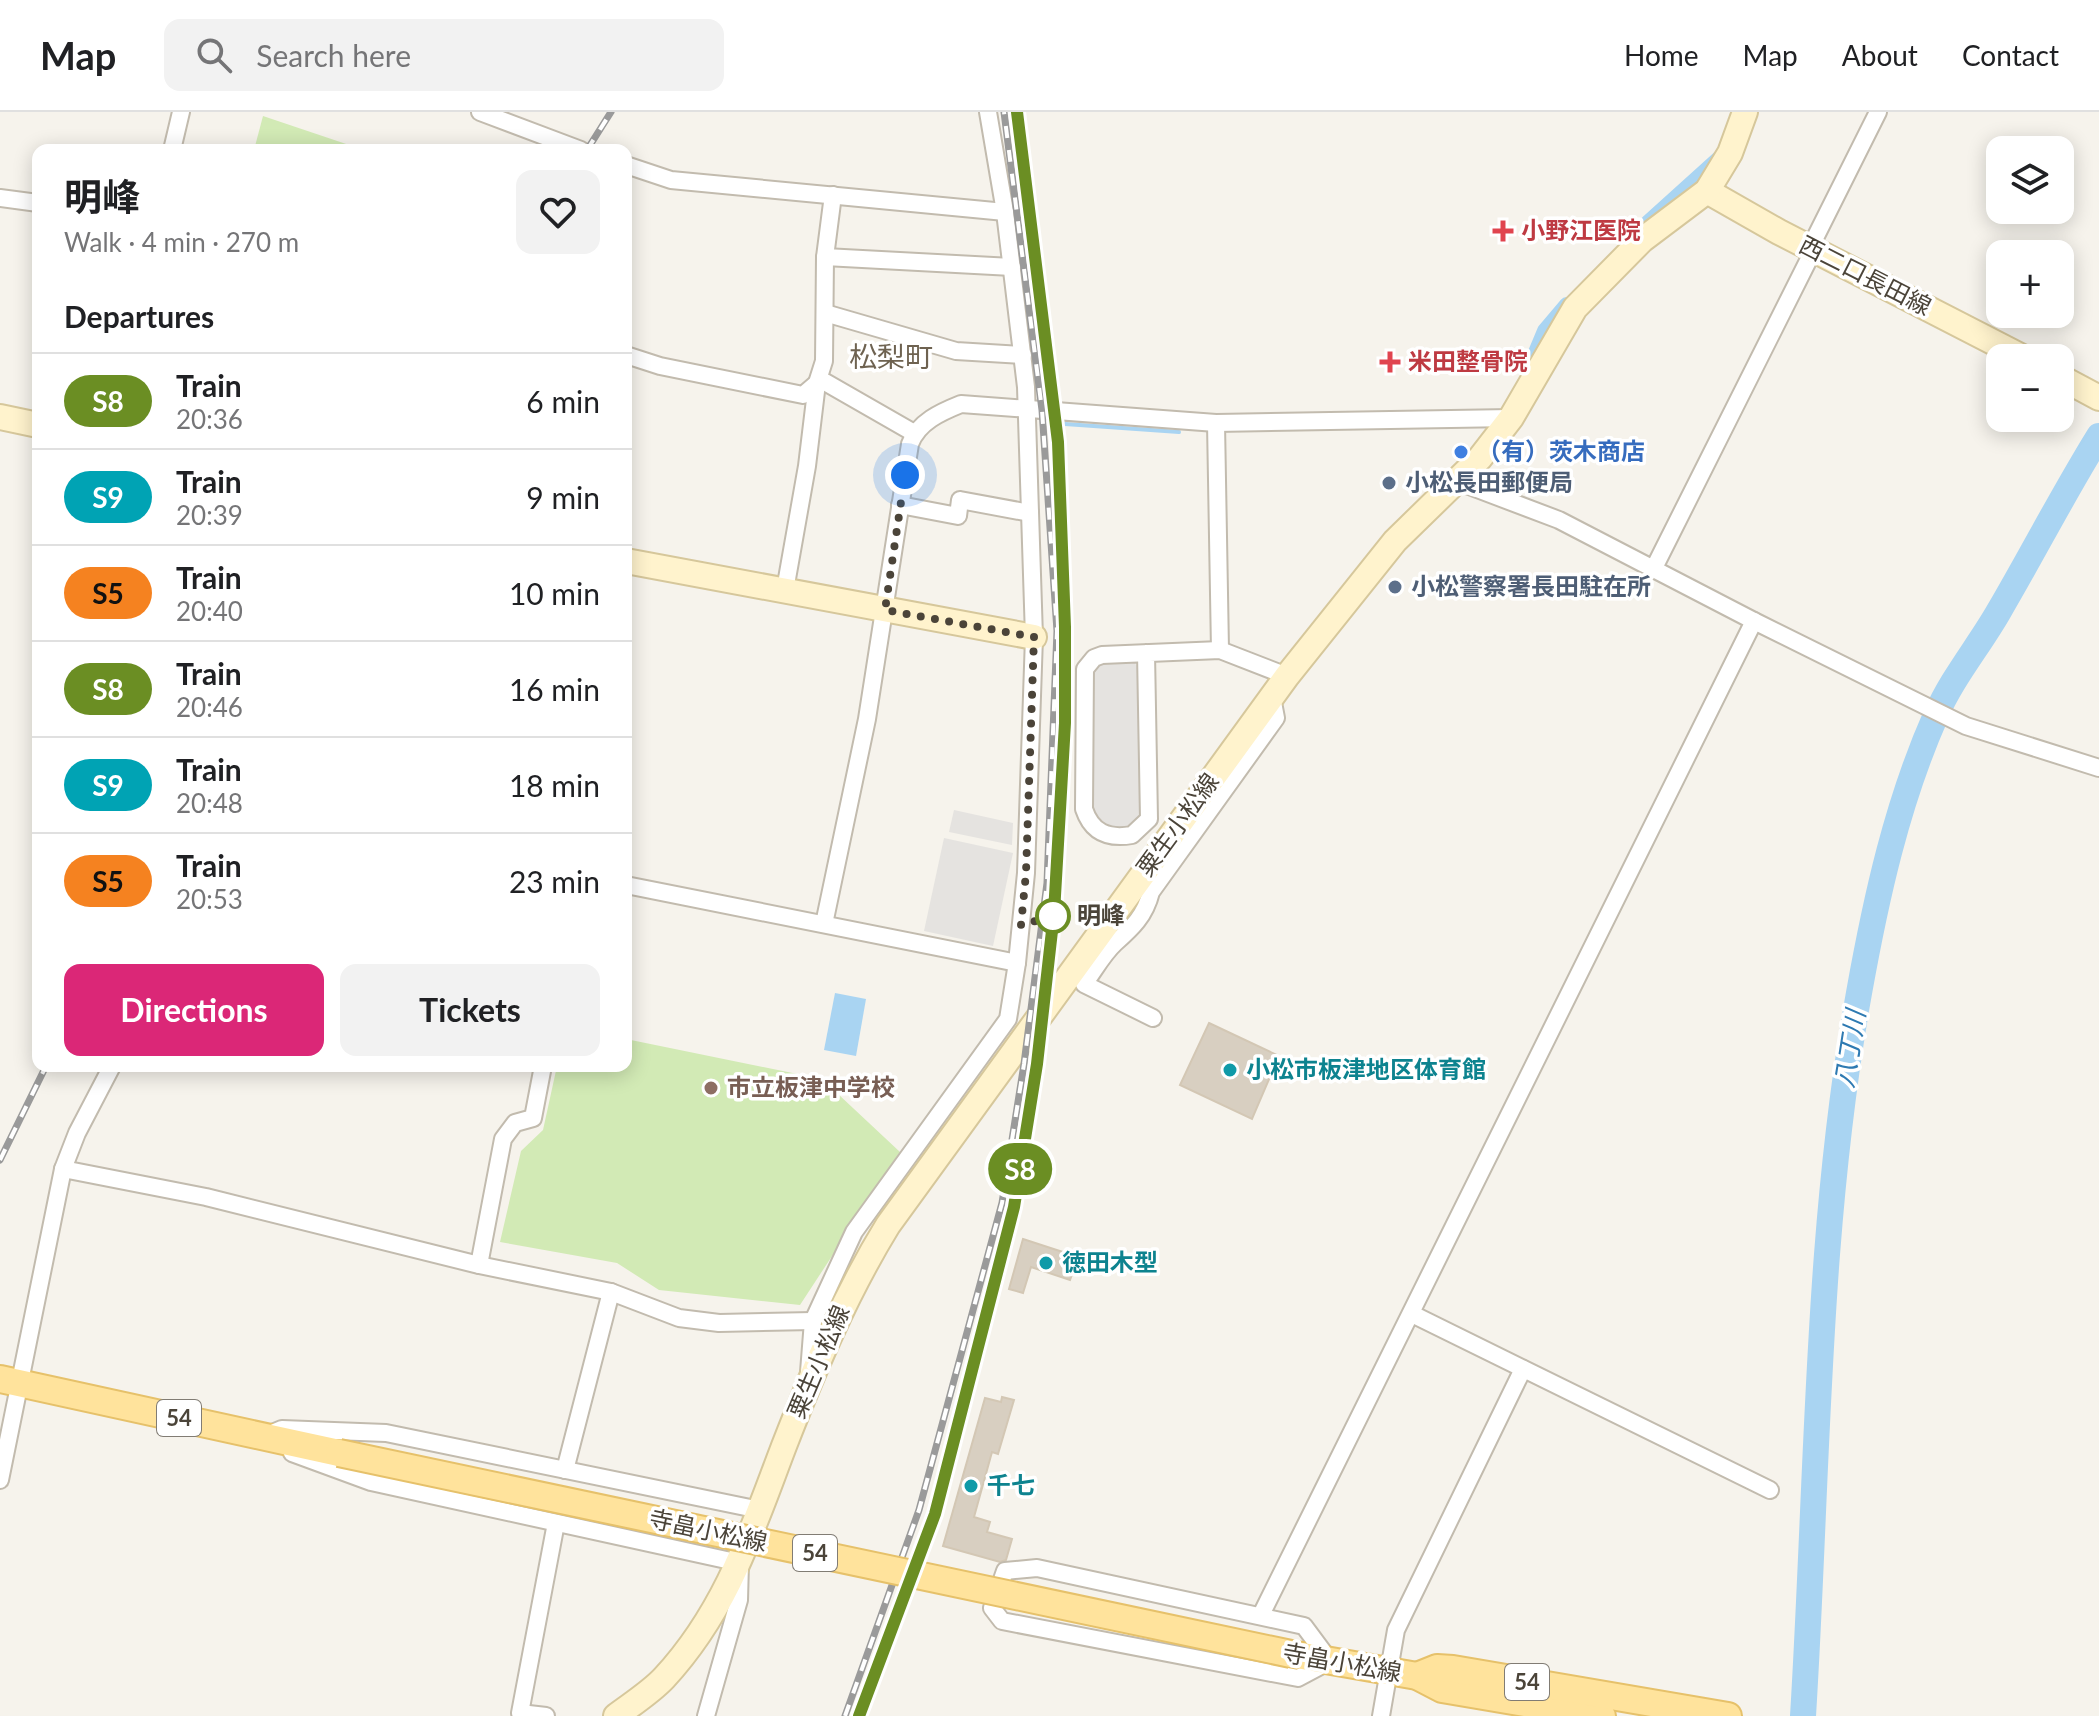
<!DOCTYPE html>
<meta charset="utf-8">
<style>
:root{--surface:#fff;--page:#f2f2f2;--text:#202124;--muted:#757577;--line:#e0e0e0;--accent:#db2777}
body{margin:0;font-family:Lato,"Noto Sans JP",sans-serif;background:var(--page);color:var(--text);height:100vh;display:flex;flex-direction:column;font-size:30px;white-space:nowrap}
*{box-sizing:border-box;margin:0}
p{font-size:26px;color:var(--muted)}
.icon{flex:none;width:44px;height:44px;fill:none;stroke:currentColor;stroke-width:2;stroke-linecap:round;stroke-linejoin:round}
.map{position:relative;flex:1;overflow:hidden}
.panel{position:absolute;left:32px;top:32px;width:600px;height:928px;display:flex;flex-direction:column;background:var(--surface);border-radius:16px;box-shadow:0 4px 20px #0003}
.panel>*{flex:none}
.badge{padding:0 16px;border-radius:26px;font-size:28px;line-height:52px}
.fabs{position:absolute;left:1986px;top:24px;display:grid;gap:16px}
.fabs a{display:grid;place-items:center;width:88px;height:88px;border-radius:16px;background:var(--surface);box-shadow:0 4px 20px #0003;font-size:40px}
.you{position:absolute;width:40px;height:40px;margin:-20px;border:6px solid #fff;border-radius:50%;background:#1a73e8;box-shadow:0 0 0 12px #1a73e833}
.map>.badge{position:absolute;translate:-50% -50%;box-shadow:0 0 0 4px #fff}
h2{padding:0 32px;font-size:30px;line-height:72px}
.round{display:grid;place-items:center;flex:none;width:84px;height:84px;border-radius:16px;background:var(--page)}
.headline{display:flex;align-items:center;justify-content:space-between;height:136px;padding:0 32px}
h1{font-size:38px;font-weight:700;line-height:60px}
.action{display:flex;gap:16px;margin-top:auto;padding:16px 32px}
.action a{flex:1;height:92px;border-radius:16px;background:var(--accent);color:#fff;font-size:32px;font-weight:700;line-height:92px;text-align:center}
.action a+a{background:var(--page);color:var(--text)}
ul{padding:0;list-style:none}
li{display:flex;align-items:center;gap:24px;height:96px;padding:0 32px;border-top:2px solid var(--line)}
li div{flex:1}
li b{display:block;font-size:30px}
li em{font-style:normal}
li .badge{min-width:88px;font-weight:700;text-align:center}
header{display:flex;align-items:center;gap:48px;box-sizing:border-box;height:112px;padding:0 40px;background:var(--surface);border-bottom:2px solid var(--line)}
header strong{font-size:38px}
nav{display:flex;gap:44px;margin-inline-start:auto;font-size:28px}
.search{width:560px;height:72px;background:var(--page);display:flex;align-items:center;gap:20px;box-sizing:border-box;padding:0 28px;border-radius:16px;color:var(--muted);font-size:30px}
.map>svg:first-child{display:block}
.green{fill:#d2eab5}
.parking{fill:#e5e3e0}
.water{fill:#a9d4f2}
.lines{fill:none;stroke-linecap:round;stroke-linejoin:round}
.stream{stroke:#a9d4f2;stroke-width:4}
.canal{stroke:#a9d4f2;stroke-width:16}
.river{stroke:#a9d4f2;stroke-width:26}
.building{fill:#d8cfc1;stroke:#d3c7b4;stroke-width:2}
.street-casing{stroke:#c2bbae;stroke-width:20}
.secondary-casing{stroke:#d6c79b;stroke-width:28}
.primary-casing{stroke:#e6c16a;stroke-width:30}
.street{stroke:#fff;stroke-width:16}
.secondary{stroke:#fff3cd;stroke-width:24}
.primary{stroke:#ffe39c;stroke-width:26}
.rail-casing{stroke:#9a9a9a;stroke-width:7}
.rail{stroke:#fff;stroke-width:4;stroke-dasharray:12;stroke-linecap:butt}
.primary-bridge-casing{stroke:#e6c16a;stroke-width:30;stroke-linecap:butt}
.primary-bridge{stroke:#ffe39c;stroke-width:26}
.line-casing{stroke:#fff;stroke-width:18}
.line{stroke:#6b8e23;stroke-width:12}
.walk{stroke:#4b4439;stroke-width:8;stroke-dasharray:0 14.4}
.health-dot{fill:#e0444e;stroke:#fff;stroke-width:3}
.shop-dot{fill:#3f7fe0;stroke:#fff;stroke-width:3}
.service-dot{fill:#5c6f8a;stroke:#fff;stroke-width:3}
.stop-dot{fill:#fff;stroke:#6b8e23;stroke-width:4}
.culture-dot{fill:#0f9aa8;stroke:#fff;stroke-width:3}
.education-dot{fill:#8d6e63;stroke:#fff;stroke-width:3}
.labels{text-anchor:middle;stroke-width:7;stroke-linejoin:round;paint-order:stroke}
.shield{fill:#fff;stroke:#817c74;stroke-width:2}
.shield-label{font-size:22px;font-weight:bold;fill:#4b4439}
.health-label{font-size:24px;font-weight:bold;fill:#be3a42;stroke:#fff;text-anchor:start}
.street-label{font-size:24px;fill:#4b4439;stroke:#fff}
.shop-label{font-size:24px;font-weight:bold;fill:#366cbe;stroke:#fff;text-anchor:start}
.service-label{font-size:24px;font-weight:bold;fill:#4e5e75;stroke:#fff;text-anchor:start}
.stop-label{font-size:24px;font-weight:bold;fill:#4b4439;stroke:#fff;text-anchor:start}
.culture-label{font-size:24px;font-weight:bold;fill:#0d838f;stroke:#fff;text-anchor:start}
.education-label{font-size:24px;font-weight:bold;fill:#785e54;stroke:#fff;text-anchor:start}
.water-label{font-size:26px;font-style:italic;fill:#2e7ab2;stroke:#fff}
.quarter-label{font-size:28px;fill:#6e6250;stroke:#fff}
</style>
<header>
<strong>Map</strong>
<div class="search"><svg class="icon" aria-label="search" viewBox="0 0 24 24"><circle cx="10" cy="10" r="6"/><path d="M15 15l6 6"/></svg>Search here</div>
<nav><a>Home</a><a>Map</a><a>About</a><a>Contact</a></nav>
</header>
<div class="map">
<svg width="2099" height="1604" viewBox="0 0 2099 1604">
<rect width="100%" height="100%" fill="#f6f3ec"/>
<g class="green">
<path d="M 263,4 L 364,38 L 254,38 Z"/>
<path d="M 626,927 L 822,967 L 900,1040 L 800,1193 L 659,1178 L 617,1151 L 500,1130 L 521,1039 L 543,1018 L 557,954 L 626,954 Z"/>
</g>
<g class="parking">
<path d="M 1102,549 L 1133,549 L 1141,559 L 1142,704 L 1127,717 L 1118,719 L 1101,713 L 1092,698 L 1093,561 Z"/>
<path d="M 954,698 L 1013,711 L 1012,733 L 949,720 Z"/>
<path d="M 944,726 L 1013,741 L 993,834 L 924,819 Z"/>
</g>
<path class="water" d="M 835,881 L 866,887 L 856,944 L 824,938 Z"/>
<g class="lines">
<path class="stream" d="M 1065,312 L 1179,320"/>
<g class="canal">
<path d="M 1648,111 L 1720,46"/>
<path d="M 1530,255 L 1545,219 L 1567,193"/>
</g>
<path class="river" d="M 1803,1604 C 1818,1362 1816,1120 1859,881 C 1876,786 1897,691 1936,603 C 1952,566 1979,534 1999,499 C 2033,441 2063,382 2099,324"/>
</g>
<g class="building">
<path d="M 1209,911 L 1279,944 L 1252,1007 L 1180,973 Z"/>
<path d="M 1023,1127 L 1078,1145 L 1070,1168 L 1031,1155 L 1023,1181 L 1009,1177 Z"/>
<path d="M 1002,1285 L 1014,1288 L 998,1342 L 992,1340 L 974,1405 L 990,1410 L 987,1420 L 1012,1427 L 1006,1448 L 1000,1450 L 943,1434 L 985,1286 L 1001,1290 Z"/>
</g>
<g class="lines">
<defs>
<g id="street">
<path d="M 480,0 L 581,38"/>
<path d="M 172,38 L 181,0"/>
<path d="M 626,53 L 671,68 L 1005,100"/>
<path d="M 0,86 L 38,91"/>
<path d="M 825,145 L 1012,155"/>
<path d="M 825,201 L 956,239 L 1023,243"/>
<path d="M 626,243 L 660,254 L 803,283 L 817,271 L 825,270 L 914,321"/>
<path d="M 1216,311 L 1220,538"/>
<path d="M 1456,369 L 1559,408 L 1754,509 L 1966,614 L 2099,656"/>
<path d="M 900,393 L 958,404 L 960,388 L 1030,401"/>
<path d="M 1654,456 L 1810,145 L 1810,136 L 1878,0"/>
<path d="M 785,478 L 807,354 L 817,271 L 824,249 L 825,145 L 833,83"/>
<path d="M 1146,541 L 1149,707 L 1132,723 C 1108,727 1092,721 1084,697 L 1085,557 L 1094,546 L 1102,543 L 1220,538 L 1287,564"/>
<path d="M 626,773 L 1017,851"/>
<path d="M 824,812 L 867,607 L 910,332 C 918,310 941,300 961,292 L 1216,311 L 1511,306"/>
<path d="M 1153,906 L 1084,872 C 1094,859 1103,842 1115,831 C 1132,816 1145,804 1151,780 L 1276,606 L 1272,585"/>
<path d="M 63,1057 L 206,1085 L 479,1153 L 611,1180 L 679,1206 L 719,1211 L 813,1209"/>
<path d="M 479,1153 L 503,1027 L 515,1011 L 533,1006 L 543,954"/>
<path d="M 1412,1202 L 1770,1378"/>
<path d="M 809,1260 L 813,1209 L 854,1120 L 1008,907 L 1017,851 L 1026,761 L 1034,525 L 1026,275 L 1005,100 L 988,0"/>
<path d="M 270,1322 L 282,1317 L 386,1321 L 760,1398"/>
<path d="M 292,1341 L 371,1370 L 740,1451 L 739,1488 L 706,1604"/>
<path d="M 565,1358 L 611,1180"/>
<path d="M 0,1368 L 63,1057 L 77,1021 L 112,954"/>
<path d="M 1037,1456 L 1304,1514 L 1330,1549 L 1298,1566 L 1002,1509 L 992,1496 L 1005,1459 Z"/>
<path d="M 1261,1503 L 1754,509"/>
<path d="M 546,1604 L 520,1601 L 556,1411"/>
<path d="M 1381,1604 L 1396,1518 L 1523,1257"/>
</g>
<g id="secondary">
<path d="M 1707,79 L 1779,120 L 2024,246"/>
<path d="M 2060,265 L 2099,286"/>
<path d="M 0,305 L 38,313"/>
<path d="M 626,449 L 1034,525"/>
<path d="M 616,1604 C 632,1592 651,1580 664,1566 C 727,1498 752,1418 784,1334 C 814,1257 845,1183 888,1113 L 1287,564 L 1395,429 L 1480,346 L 1511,306 L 1575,196 L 1642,128 L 1707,79 L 1730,41 L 1745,0"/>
</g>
<g id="primary">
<path d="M 0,1267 L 339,1341"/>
<path d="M 1291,1542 L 1417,1564 L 1442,1577 L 1602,1604"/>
<path d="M 1417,1564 L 1437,1556 L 1453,1557 L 1728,1604"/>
</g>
</defs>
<use href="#street" class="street-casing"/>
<use href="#secondary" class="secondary-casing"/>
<use href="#primary" class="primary-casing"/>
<use href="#street" class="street"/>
<use href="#secondary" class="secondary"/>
<use href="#primary" class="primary"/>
<defs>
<g id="rail">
<path d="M 1017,0 L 1056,300 L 1061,409"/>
<path d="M 587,38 L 611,0"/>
<path d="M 0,1048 L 46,954"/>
<path d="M 845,1604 L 919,1398 L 1002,1091 L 1024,952 L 1047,771 L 1057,519 L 1042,298 L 1004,0"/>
<path d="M 858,1604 L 935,1402 L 1014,1095 L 1044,888"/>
</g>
</defs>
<use href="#rail" class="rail-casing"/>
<use href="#rail" class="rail"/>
<defs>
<path id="primary-bridge" d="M 339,1341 L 1291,1542"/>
</defs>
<use href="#primary-bridge" class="primary-bridge-casing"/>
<use href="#primary-bridge" class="primary-bridge"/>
</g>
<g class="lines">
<defs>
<path id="line" d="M 859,1604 L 935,1402 L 1014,1095 L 1037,952 L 1054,801 L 1065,611 L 1065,515 L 1058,330 L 1017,0"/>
</defs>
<use href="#line" class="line-casing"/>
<use href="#line" class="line"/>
<path class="walk" d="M 905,363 L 885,498 L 1034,525 L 1026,761 L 1021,813 L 1053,804"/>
</g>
<g class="health-dot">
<path d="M1499 107h8v8h8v8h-8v8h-8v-8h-8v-8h8z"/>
<path d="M1386 238h8v8h8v8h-8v8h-8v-8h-8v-8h8z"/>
</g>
<circle class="shop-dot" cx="1461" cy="340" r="8"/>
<g class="service-dot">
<circle cx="1389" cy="371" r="8"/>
<circle cx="1395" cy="475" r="8"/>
</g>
<circle class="stop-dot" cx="1053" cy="804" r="16"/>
<g class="culture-dot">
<circle cx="1230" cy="958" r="8"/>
<circle cx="1046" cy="1151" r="8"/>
<circle cx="971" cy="1374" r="8"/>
</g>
<circle class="education-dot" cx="711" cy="976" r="8"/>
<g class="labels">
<g class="shield">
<rect x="157" y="1288" width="44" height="36" rx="6"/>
<rect x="793" y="1423" width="44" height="36" rx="6"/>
<rect x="1505" y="1552" width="44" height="36" rx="6"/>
</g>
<g class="shield-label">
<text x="179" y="1314">54</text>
<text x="815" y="1449">54</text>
<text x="1527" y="1578">54</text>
</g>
<g class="health-label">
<text x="1521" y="127">小野江医院</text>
<text x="1408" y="258">米田整骨院</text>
</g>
<g class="street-label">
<text transform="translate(1865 164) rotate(27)" y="8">西二口長田線</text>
<text transform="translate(1178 713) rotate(-54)" y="8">粟生小松線</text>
<text transform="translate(819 1250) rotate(-67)" y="8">粟生小松線</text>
<text transform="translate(708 1419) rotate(12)" y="8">寺畠小松線</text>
<text transform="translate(1342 1551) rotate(10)" y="8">寺畠小松線</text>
</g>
<g class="shop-label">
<text x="1477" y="348">（有）茨木商店</text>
</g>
<g class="service-label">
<text x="1405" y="379">小松長田郵便局</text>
<text x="1411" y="483">小松警察署長田駐在所</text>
</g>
<g class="stop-label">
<text x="1077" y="812">明峰</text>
</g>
<g class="culture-label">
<text x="1246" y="966">小松市板津地区体育館</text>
<text x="1062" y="1159">徳田木型</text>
<text x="987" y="1382">千七</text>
</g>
<g class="education-label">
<text x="727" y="984">市立板津中学校</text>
</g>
<g class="water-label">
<text transform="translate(1850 937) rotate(-81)" y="9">八丁川</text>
</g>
<g class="quarter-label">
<text x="891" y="255">松梨町</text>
</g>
</g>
</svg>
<div class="fabs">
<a><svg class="icon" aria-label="layers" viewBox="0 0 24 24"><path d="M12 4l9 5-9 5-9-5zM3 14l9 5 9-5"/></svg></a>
<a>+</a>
<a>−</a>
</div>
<div class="you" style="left:905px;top:363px"></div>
<b class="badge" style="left:1020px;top:1057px;background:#6b8e23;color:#fff">S8</b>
<section class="panel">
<div class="headline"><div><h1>明峰</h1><p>Walk · 4 min · 270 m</p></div><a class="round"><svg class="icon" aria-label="heart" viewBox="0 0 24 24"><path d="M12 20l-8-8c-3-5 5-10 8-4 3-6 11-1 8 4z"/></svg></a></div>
<h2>Departures</h2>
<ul>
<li><span class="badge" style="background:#6b8e23;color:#fff">S8</span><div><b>Train</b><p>20:36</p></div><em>6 min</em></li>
<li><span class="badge" style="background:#00a3b4;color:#fff">S9</span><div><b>Train</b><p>20:39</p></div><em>9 min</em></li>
<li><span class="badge" style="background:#f58220;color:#111">S5</span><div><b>Train</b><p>20:40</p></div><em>10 min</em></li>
<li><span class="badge" style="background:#6b8e23;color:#fff">S8</span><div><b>Train</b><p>20:46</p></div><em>16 min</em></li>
<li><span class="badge" style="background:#00a3b4;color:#fff">S9</span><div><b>Train</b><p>20:48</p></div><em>18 min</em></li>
<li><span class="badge" style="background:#f58220;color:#111">S5</span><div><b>Train</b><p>20:53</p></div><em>23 min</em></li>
</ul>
<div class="action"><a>Directions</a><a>Tickets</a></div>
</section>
</div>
